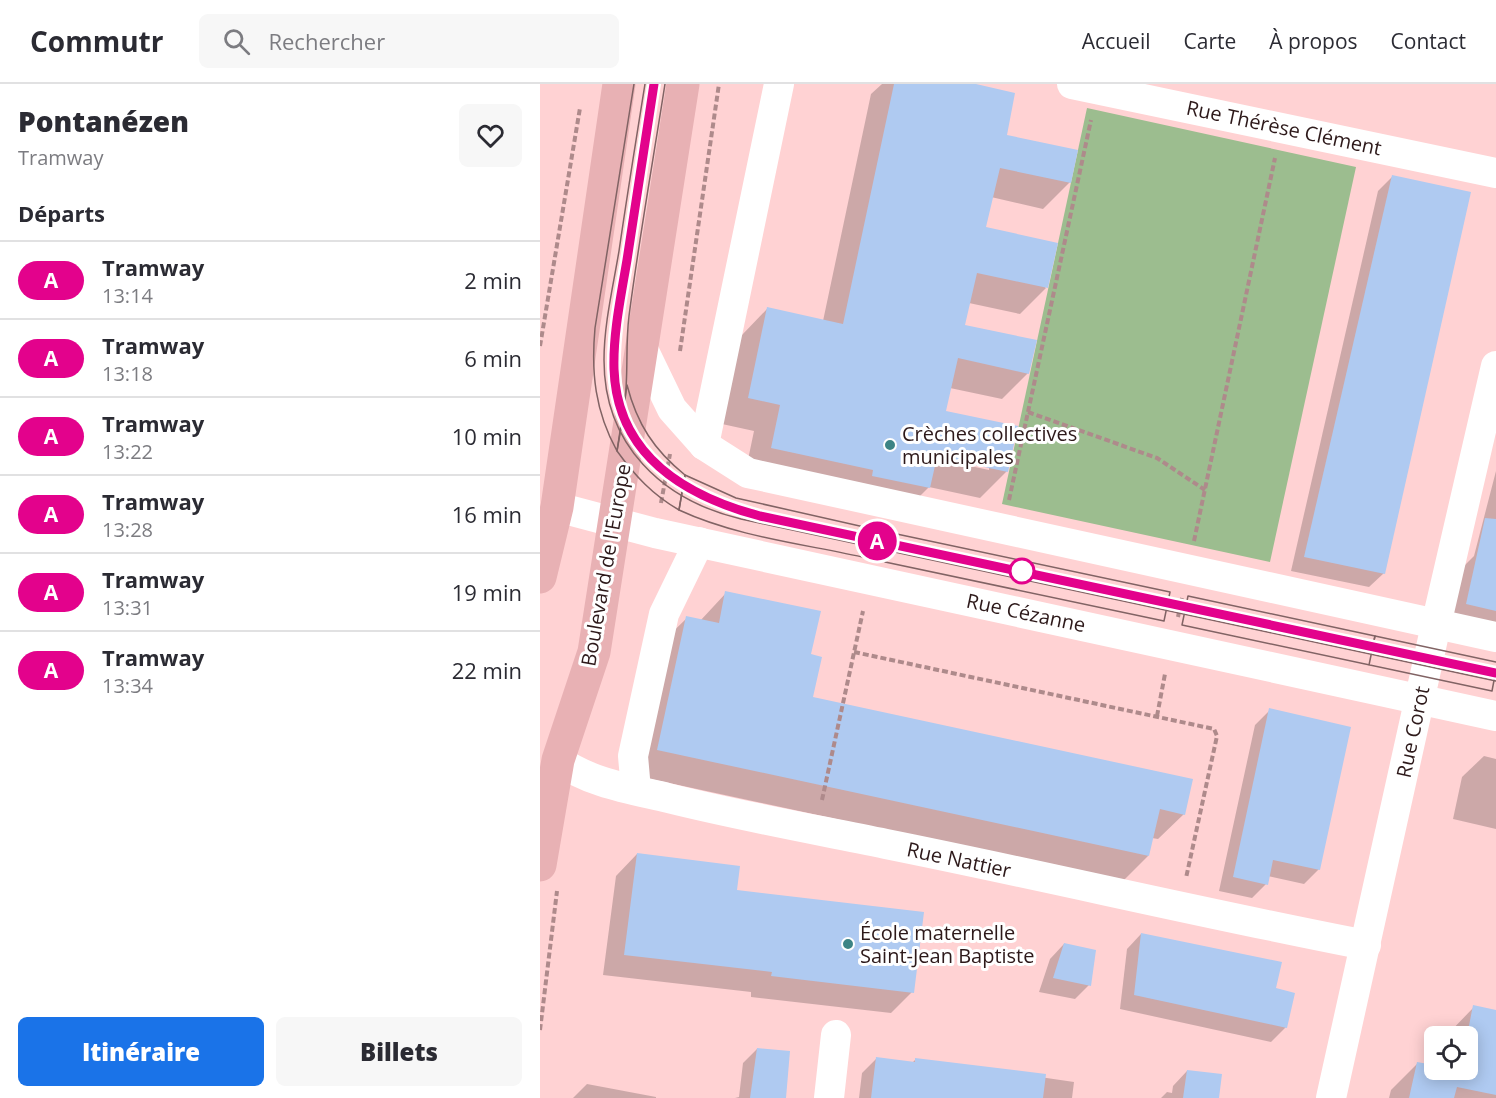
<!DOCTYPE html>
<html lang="fr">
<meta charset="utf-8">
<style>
:root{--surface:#fff;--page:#f7f7f7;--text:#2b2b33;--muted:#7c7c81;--line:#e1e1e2;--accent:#1a73e8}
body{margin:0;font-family:"Open Sans",sans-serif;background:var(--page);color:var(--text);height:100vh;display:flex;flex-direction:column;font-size:22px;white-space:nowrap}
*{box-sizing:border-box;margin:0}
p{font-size:20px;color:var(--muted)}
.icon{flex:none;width:33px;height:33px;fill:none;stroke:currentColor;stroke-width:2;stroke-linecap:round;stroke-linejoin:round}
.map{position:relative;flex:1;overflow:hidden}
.panel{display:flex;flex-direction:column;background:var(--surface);width:540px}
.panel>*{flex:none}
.badge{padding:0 12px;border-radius:20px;font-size:21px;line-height:39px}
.controls{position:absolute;left:884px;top:942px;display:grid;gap:12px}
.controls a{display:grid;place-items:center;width:54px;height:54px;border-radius:9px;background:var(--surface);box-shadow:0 3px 15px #0003;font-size:30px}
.map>.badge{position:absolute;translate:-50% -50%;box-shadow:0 0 0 3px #fff}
h2{padding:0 18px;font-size:22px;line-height:54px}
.round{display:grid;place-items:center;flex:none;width:63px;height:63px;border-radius:9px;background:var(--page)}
.overview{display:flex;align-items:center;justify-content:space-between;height:102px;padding:0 18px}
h1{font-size:28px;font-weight:800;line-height:45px}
.button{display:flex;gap:12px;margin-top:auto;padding:12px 18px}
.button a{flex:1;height:69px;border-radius:9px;background:var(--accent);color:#fff;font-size:24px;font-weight:800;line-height:69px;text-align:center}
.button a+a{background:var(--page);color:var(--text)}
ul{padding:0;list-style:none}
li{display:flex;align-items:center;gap:18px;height:78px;padding:0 18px;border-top:2px solid var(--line)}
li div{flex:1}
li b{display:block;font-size:22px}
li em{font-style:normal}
li .badge{min-width:66px;font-weight:700;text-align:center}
header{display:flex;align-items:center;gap:36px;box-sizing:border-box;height:84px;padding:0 30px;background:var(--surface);border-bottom:2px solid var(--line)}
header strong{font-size:28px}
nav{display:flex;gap:33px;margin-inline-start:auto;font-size:21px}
.search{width:420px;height:54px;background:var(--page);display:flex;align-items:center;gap:15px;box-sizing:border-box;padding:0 21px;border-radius:9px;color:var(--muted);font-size:22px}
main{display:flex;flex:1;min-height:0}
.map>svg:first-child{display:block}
.green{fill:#9cbd8f}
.shadow{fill:#0003;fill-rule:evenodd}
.building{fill:#afcaf1}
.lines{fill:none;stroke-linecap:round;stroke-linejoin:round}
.path{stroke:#ae8a8b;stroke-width:4;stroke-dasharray:6 3;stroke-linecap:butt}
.street{stroke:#fff;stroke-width:30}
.primary{stroke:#e8b1b4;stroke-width:33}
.tram{stroke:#816364;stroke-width:1.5}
.line-casing{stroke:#fff;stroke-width:14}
.line{stroke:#e3028c;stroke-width:9}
.poi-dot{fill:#3c8485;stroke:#fff;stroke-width:2}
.stop-dot{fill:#fff;stroke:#e3028c;stroke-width:3}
.labels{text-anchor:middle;stroke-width:6;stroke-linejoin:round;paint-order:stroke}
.street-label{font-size:20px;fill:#2d191a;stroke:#fff}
.poi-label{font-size:20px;fill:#2d191a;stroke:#fff;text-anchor:start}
</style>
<header>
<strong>Commutr</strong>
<div class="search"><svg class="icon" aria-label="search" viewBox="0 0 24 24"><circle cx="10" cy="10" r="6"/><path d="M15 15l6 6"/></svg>Rechercher</div>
<nav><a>Accueil</a><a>Carte</a><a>À propos</a><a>Contact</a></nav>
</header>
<main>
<section class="panel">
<div class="overview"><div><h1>Pontanézen</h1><p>Tramway</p></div><a class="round"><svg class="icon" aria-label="heart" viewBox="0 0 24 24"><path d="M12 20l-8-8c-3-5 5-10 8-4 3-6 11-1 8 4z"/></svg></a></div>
<h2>Départs</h2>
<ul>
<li><span class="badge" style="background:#e3028c;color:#fff">A</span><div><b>Tramway</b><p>13:14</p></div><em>2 min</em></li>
<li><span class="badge" style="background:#e3028c;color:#fff">A</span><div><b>Tramway</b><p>13:18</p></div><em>6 min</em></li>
<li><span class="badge" style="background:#e3028c;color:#fff">A</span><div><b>Tramway</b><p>13:22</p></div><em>10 min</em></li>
<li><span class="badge" style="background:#e3028c;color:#fff">A</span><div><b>Tramway</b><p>13:28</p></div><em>16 min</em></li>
<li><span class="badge" style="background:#e3028c;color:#fff">A</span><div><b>Tramway</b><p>13:31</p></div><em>19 min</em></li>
<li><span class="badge" style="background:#e3028c;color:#fff">A</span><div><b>Tramway</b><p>13:34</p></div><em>22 min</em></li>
</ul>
<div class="button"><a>Itinéraire</a><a>Billets</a></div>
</section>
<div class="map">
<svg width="956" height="1014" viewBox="0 0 956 1014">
<rect width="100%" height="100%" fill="#ffd2d3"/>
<path class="green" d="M 547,24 L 816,83 L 730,478 L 462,420 Z"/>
<g class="shadow">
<path d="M 342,0 L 430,0 L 465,52 L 530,98 L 503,125 L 451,113 L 444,144 L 506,204 L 480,230 L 429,219 L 424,242 L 488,289 L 462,315 L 410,304 L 405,328 L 467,387 L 440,414 L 389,403 L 362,430 L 205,390 L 214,347 L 182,340 L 201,252 L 227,225 L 283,237 L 331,10 ZM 390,370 L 449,383 L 449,386 L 389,373 Z"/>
<path d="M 852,93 L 844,489 L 829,503 L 751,487 L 838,107 Z"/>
<path d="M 956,387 L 956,557 L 902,545 L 914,492 L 934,472 Z"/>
<path d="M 186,509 L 270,571 L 271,615 L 644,730 L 618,755 L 612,754 L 608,772 L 583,797 L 92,691 L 121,559 L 147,534 L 160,537 Z"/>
<path d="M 730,626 L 779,785 L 764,800 L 728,792 L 726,800 L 712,814 L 679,807 L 715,641 Z"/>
<path d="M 944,672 L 956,675 L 956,745 L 913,735 L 922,693 Z"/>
<path d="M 97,770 L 372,908 L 351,929 L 211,913 L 211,908 L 63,891 L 76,792 Z"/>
<path d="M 601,850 L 734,905 L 746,943 L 731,958 L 580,925 L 587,865 Z"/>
<path d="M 524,860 L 549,901 L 535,915 L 499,908 L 510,875 Z"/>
<path d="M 934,923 L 956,928 L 956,1014 L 849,1014 L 851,1006 L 878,979 L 894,982 L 894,986 L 927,986 L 927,952 L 906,952 Z"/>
<path d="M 217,965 L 243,1014 L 195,1014 L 199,1013 L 203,979 Z"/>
<path d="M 336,975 L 372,979 L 376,975 L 534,998 L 532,1014 L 319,1014 L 322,989 Z"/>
<path d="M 647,987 L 678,1014 L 621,1014 L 627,1008 L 632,1009 L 633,1002 Z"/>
<path d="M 47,1000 L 116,1013 L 116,1014 L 33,1014 Z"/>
</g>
<g class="building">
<path d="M 354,0 L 436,0 L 475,9 L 467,51 L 538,66 L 531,99 L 460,84 L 446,143 L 518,159 L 508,204 L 437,189 L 425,241 L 497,256 L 489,290 L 418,274 L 406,327 L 478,342 L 468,388 L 397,373 L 390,404 L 332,392 L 333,386 L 231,364 L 240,321 L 208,314 L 227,223 L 303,240 Z"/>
<path d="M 852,91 L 931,108 L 845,490 L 764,473 Z"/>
<path d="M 945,434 L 956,435 L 956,527 L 926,520 Z"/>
<path d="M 185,507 L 281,527 L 271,570 L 282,573 L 273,613 L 653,695 L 645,731 L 620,725 L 609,772 L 117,666 L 146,532 L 179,539 Z"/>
<path d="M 729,624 L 811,643 L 780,786 L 733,776 L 728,801 L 693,793 Z"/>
<path d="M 97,769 L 200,782 L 197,806 L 384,828 L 374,909 L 231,892 L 232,888 L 84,871 Z"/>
<path d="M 601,849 L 742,878 L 736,904 L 755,909 L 747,944 L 594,911 Z"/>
<path d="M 524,859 L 556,866 L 551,902 L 513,894 Z"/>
<path d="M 933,921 L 956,926 L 956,1011 L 917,1003 L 914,1014 L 869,1014 L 877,978 L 894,981 L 894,986 L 927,986 L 927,952 Z"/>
<path d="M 217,964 L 250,967 L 246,1014 L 210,1014 Z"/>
<path d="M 336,973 L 375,978 L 375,974 L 506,990 L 503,1014 L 331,1014 Z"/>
<path d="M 647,986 L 682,990 L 679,1014 L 643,1014 Z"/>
</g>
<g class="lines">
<g class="path">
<path d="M 0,262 L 40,24"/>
<path d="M 140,267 L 179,0"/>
<path d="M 488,328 L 617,374 L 665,406"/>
<path d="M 469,416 L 551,36"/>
<path d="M 121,419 L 130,370"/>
<path d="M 654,457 L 735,74"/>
<path d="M 638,533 L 642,514"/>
<path d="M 314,568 L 674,645 L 677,652 L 646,794"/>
<path d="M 617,632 L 625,590"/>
<path d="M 282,716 L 323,527"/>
<path d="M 0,946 L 17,807"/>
</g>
<g class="street">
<path d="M 532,0 L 956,89"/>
<path d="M 103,265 L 132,325 L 164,361 L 208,389 L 956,553"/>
<path d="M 164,361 L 239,0"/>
<path d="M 17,423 L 115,449 L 956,632"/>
<path d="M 18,676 C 50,699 90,705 128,714 C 200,732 273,745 346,760 C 506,792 665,830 826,861"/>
<path d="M 96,706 L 93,672 L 124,530 L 159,458"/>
<path d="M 289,1014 L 296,951"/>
<path d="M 791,1014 L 896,541 L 956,282"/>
</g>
<g class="primary">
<path d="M 0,493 L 17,423 L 79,0"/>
<path d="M 0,781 L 18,676 L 54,568 L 143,0"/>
</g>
<g class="tram">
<path d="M 105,0 C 96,56 87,112 79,167 C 73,203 64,240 64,276 C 64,361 122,416 201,435 L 956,597"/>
<path d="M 114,0 C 105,57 96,114 88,171 C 82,209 72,249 74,288 C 79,366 138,411 208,429"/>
<path d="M 87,301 C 97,340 114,366 145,391 L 139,426 C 113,411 95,392 77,367 Z"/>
<path d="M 84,324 C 89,293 85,263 89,232 C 99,155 113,77 125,0"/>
<path d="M 81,344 L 77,367 C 55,327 51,289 55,244 L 94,0"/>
<path d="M 145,391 L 196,414 L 333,445 L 327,474 C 265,460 197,453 139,426 Z"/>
<path d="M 352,449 L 630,508 L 624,537 L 345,478 Z"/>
<path d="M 833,560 L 835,552 L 956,578"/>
<path d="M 829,581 L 835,552 L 648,512 L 642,541 L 952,607 L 956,586"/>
</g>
</g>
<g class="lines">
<defs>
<path id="line" d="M 114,0 C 105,59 96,118 87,176 C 81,212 73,249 74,285 C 77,372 145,412 220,432 L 956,589"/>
</defs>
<use href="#line" class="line-casing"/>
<use href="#line" class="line"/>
</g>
<g class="poi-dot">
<circle cx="350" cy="361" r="6"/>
<circle cx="308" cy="860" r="6"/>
</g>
<circle class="stop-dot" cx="482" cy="487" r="12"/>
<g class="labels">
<g class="street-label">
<text transform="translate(744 44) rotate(12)" y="7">Rue Thérèse Clément</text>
<text transform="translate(66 481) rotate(-80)" y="7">Boulevard de l'Europe</text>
<text transform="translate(486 529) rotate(12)" y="7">Rue Cézanne</text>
<text transform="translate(873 648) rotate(-78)" y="7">Rue Corot</text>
<text transform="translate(419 776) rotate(12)" y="7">Rue Nattier</text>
</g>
<g class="poi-label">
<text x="362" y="357">Crèches collectives<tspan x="362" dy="23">municipales</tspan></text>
<text x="320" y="856">École maternelle<tspan x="320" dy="23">Saint-Jean Baptiste</tspan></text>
</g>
</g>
</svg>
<div class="controls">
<a><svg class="icon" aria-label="locate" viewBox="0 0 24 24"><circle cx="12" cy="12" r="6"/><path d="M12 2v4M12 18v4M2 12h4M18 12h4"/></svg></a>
</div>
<b class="badge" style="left:337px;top:457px;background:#e3028c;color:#fff">A</b>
</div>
</main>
